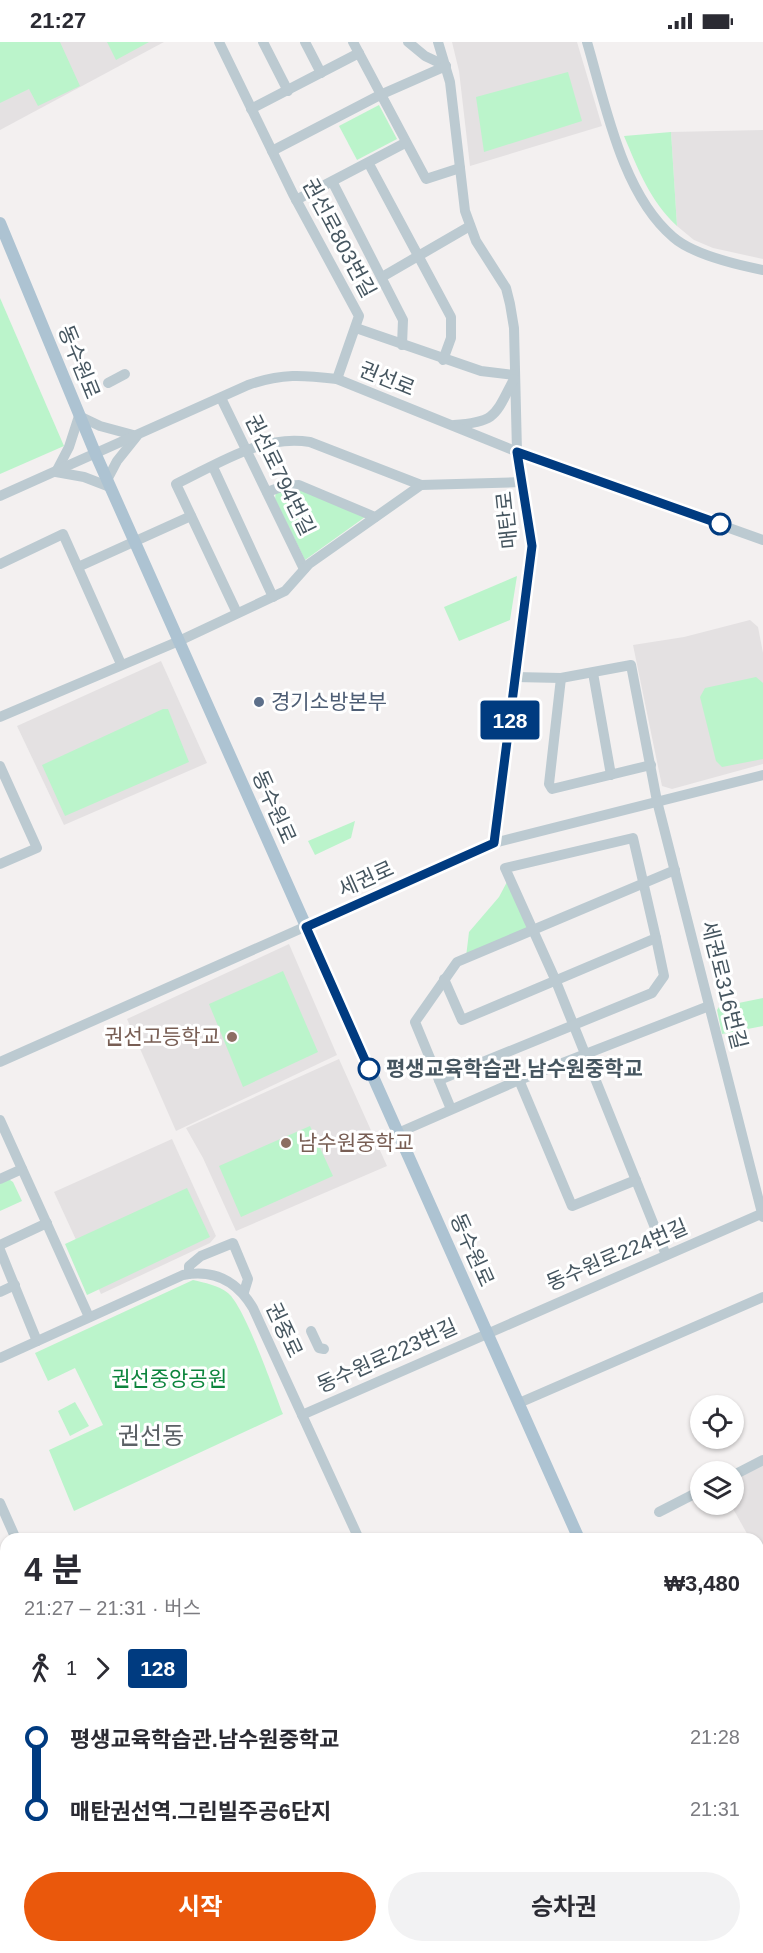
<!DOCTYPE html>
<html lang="ko">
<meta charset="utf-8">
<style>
:root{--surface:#fff;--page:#f2f2f3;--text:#2b2b33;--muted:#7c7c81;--accent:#ea580c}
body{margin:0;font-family:Helvetica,"Noto Sans KR",sans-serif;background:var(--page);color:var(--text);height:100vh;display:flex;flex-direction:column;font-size:22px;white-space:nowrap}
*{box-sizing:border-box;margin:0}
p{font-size:20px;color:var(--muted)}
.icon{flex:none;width:33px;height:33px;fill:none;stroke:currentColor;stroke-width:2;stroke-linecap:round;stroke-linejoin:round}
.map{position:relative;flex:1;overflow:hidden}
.drawer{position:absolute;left:0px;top:1491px;width:764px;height:420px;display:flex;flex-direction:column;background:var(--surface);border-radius:18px 18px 0 0;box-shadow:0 2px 4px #0004}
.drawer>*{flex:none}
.badge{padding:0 12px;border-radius:4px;font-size:21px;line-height:39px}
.buttons{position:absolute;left:690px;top:1353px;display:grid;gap:12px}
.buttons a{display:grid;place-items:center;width:54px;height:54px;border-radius:50%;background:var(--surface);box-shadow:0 2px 4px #0004;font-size:30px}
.map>.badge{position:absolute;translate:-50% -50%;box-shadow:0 0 0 3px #fff}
.legs{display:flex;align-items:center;gap:9px;height:66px;padding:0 24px;font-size:20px}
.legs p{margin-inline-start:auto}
.summary{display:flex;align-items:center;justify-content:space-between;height:102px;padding:0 24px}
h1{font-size:33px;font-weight:700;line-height:45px}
.button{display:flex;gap:12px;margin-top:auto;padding:12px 24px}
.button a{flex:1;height:69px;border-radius:36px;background:var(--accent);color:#fff;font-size:24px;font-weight:700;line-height:69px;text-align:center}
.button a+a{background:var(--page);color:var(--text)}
ul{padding:0 24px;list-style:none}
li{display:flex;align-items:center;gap:21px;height:72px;font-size:22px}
li i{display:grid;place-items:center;width:9px;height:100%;margin:0 8px;background:currentColor}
li i::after{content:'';width:15px;height:15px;margin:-8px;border:4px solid;border-radius:50%;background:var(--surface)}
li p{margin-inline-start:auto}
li:first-child i{background:linear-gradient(#0000 50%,currentColor 0)}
li:last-child i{background:linear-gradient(currentColor 50%,#0000 0)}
.status{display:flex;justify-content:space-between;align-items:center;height:42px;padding:0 30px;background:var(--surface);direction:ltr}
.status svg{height:16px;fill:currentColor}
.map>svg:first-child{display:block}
.education{fill:#e4e1e2}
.green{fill:#bbf4cb}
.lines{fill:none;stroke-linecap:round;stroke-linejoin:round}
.minor{stroke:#bccad1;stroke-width:10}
.major{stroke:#adc3d2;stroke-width:12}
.line-1-casing{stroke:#fff;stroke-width:14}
.line-1{stroke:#003b80;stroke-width:9}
.stop-1-dot{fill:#fff;stroke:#003b80;stroke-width:3}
.service-dot{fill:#5c6f8a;stroke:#fff;stroke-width:2}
.education-dot{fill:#8d6e63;stroke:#fff;stroke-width:2}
.labels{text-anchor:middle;stroke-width:6;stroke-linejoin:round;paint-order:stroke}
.street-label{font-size:21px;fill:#465660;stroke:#fff}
.service-label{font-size:21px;fill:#4e5e75;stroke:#fff;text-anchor:start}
.education-label{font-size:21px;fill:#785e54;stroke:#fff;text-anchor:end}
.stop-label{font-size:21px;font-weight:bold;fill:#465660;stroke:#fff;text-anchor:start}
.park-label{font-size:21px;fill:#0d853d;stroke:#fff}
.quarter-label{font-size:24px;fill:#5c6166;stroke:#fff}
</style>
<div class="status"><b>21:27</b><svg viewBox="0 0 49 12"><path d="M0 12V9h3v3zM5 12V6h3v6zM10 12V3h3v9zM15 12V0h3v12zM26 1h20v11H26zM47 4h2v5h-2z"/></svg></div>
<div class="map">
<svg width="763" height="1911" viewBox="0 0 763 1911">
<rect width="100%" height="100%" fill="#f3f0f0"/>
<g class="education">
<path d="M 0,0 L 164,0 L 0,88 Z"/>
<path d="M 452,0 L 577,0 L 602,84 L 470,124 L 459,29 Z"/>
<path d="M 763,88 L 763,217 L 713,206 L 694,198 L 677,184 L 671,90 Z"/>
<path d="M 750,578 L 758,585 L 763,611 L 763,722 L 672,747 L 662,744 L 633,603 L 684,595 Z"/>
<path d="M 161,619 L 207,721 L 64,783 L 17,684 Z"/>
<path d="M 289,902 L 337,1013 L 176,1089 L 127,977 Z"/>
<path d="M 339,1017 L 387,1124 L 236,1189 L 203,1116 L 186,1086 Z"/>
<path d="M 172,1097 L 216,1194 L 210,1201 L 101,1252 L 54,1150 Z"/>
<path d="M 763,1422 L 763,1522 L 758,1511 L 758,1497 L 750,1497 L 731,1463 L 734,1462 L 734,1437 Z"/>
</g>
<g class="green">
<path d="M 0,0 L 60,0 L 80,44 L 38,64 L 29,47 L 0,61 Z"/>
<path d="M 107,0 L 149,0 L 116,18 Z"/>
<path d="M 568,30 L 582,79 L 484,110 L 476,55 Z"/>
<path d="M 379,63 L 397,97 L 357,118 L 339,84 Z"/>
<path d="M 671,90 L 677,184 C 650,159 638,127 624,94 Z"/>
<path d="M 0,256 L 64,404 L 0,432 Z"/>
<path d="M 296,446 L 365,475 L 305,518 L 275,457 L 276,449 Z"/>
<path d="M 517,534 L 510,578 L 459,599 L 444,565 Z"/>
<path d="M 756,635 L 763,641 L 763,717 L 722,725 L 716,719 L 700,655 L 705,646 Z"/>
<path d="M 163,667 L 168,667 L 189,720 L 65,774 L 42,723 Z"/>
<path d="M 355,779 L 351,796 L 315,813 L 308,799 Z"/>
<path d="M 508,838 L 530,889 L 466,915 L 469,890 L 499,855 Z"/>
<path d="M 283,929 L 318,1010 L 243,1045 L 209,962 Z"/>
<path d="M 763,956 L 763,984 L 722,992 L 717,968 L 719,965 Z"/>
<path d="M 310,1084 L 333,1134 L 241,1175 L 219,1124 Z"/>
<path d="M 7,1136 L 13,1140 L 22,1159 L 0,1169 L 0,1139 Z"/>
<path d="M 187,1146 L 210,1195 L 87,1253 L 65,1202 Z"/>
<path d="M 193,1238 C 205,1241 218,1243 228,1251 C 245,1265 273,1347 283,1372 L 74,1469 L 49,1408 L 103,1383 L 75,1326 L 48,1339 L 35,1311 Z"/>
<path d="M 75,1360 L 89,1384 L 70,1394 L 58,1369 Z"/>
<path d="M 289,1905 L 368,1905 L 371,1911 L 292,1911 Z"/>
</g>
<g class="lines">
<g class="minor">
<path d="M 219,0 L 293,152 L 359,274 L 337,337"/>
<path d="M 263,0 L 288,49"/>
<path d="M 305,0 L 321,31"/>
<path d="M 353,0 L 426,137 L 460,126"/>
<path d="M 408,0 L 425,14 L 446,24"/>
<path d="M 438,0 L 450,40 L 465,169 L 476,199 L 506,246 L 510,262 L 514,286 L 517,410 L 532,504 L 494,801"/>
<path d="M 587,0 C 605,61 622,152 673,195 C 692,212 738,223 763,228"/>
<path d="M 251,67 L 359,11"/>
<path d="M 272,109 L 380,53 L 446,24"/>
<path d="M 369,122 L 451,275 L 451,296 L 443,318"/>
<path d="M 333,141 L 403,278 L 402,303"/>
<path d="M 296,158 L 405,101"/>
<path d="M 382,235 L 470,184"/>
<path d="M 356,286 L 481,329 L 514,333"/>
<path d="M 108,341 L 125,332"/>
<path d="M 221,356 L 304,527"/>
<path d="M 454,383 C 497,380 495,373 514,337"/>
<path d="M 213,425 L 273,555"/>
<path d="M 107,438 L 117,419 L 137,394 L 100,384 L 79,374 L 69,405 L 56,430 L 84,435 L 110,445"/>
<path d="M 267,450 L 284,444 L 299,443 L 375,475"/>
<path d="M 0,454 L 248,343 C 282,331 303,333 337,337 L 530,415 L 763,498"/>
<path d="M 0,522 L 63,492 L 121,622"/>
<path d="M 78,525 L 191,474"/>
<path d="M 237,571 L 176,442 C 218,422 262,392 310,400 L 421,443 L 523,440"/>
<path d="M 593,631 L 611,733"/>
<path d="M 515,635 L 561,636 L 631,623 L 657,759 L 763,1175"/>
<path d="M 561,636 L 549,742 L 552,747 L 651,723"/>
<path d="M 0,675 L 179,599 L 285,549 L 309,522 L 421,443"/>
<path d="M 0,724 L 37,806 L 0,822"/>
<path d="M 444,937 L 462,978 L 656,896 L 633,796 L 505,826 L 555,937 L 666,1213"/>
<path d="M 0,1020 L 494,801 L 763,733"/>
<path d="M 439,1038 L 652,951 L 664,934 L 656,896"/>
<path d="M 519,1038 L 572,1164 L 636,1138"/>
<path d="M 451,1067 L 415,980 L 457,920 L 675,828"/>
<path d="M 0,1078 L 89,1275"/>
<path d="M 398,1091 L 519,1038 L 709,964"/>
<path d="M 0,1137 L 22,1127"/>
<path d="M 0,1203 L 47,1181"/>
<path d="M 0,1208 L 37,1299"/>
<path d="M 189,1232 L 189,1224 L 201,1214 L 233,1201 L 248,1237 L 244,1250"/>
<path d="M 0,1250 L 15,1243"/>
<path d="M 311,1289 L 319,1306 L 324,1307"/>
<path d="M 0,1316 L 183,1233 C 214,1227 237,1239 253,1266 L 359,1497"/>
<path d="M 519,1361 L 763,1255"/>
<path d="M 302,1373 L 763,1171"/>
<path d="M 734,1433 L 763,1418"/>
<path d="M 0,1461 L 16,1497"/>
<path d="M 659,1470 L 700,1449"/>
<path d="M 0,1635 L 6,1632"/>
<path d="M 758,1719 L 763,1716"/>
<path d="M 758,1773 L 763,1789"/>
<path d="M 758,1876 L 763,1874"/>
<path d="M 0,1890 L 6,1903"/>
<path d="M 436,1911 L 448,1905"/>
</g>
<g class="major">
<path d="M 0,181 L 96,413 L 579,1497"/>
<path d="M 758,1619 L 763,1617"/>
<path d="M 758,1647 L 763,1645"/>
<path d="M 738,1905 L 740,1911"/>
<path d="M 196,1911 L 207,1905"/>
<path d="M 252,1911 L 264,1905"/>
</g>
</g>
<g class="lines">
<defs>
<path id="line-1" d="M 369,1027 L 306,885 L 494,801 L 532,504 L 517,410 L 720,482"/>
</defs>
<use href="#line-1" class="line-1-casing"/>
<use href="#line-1" class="line-1"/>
</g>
<g class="stop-1-dot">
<circle cx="720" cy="482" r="10"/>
<circle cx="369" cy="1027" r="10"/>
</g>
<circle class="service-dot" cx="259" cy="660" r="6"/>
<g class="education-dot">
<circle cx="232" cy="995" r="6"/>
<circle cx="286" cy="1101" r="6"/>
</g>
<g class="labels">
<g class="street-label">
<text transform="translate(339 196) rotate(62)" y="7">권선로803번길</text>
<text transform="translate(79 320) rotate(68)" y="7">동수원로</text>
<text transform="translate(387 337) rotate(22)" y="7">권선로</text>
<text transform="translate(280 433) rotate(64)" y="7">권선로794번길</text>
<text transform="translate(507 478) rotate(-96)" y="7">매탄로</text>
<text transform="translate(274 765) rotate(66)" y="7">동수원로</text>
<text transform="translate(366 837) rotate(-24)" y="7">세권로</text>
<text transform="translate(724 943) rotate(76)" y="7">세권로316번길</text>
<text transform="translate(472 1208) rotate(66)" y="7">동수원로</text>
<text transform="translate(617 1213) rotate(-23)" y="7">동수원로224번길</text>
<text transform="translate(284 1288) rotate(65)" y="7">권중로</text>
<text transform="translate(387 1314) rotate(-24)" y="7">동수원로223번길</text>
</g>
<g class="service-label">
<text x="271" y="667">경기소방본부</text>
</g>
<g class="education-label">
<text x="220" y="1002">권선고등학교</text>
<text x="298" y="1108" text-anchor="start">남수원중학교</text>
</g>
<g class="stop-label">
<text x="386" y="1034">평생교육학습관.남수원중학교</text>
</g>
<g class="park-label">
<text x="169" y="1344">권선중앙공원</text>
</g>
<g class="quarter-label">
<text x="151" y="1402">권선동</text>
</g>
</g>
</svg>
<div class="buttons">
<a><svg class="icon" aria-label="locate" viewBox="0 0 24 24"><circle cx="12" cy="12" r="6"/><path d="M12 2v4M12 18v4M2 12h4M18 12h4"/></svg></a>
<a><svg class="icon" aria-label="layers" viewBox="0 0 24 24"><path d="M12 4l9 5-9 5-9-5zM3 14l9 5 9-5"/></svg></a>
</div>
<b class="badge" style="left:510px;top:678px;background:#003b80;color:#fff">128</b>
<section class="drawer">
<div class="summary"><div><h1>4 분</h1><p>21:27 – 21:31 · 버스</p></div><b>₩3,480</b></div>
<div class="legs"><svg class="icon" aria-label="walk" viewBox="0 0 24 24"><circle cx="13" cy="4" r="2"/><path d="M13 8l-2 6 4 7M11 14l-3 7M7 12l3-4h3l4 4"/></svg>1<svg class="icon" aria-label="forward" viewBox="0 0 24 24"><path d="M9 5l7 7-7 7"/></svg><b class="badge" style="background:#003b80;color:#fff">128</b></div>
<ul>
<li><i style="color:#003b80"></i><b>평생교육학습관.남수원중학교</b><p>21:28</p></li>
<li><i style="color:#003b80"></i><b>매탄권선역.그린빌주공6단지</b><p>21:31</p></li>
</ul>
<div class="button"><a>시작</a><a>승차권</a></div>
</section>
</div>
